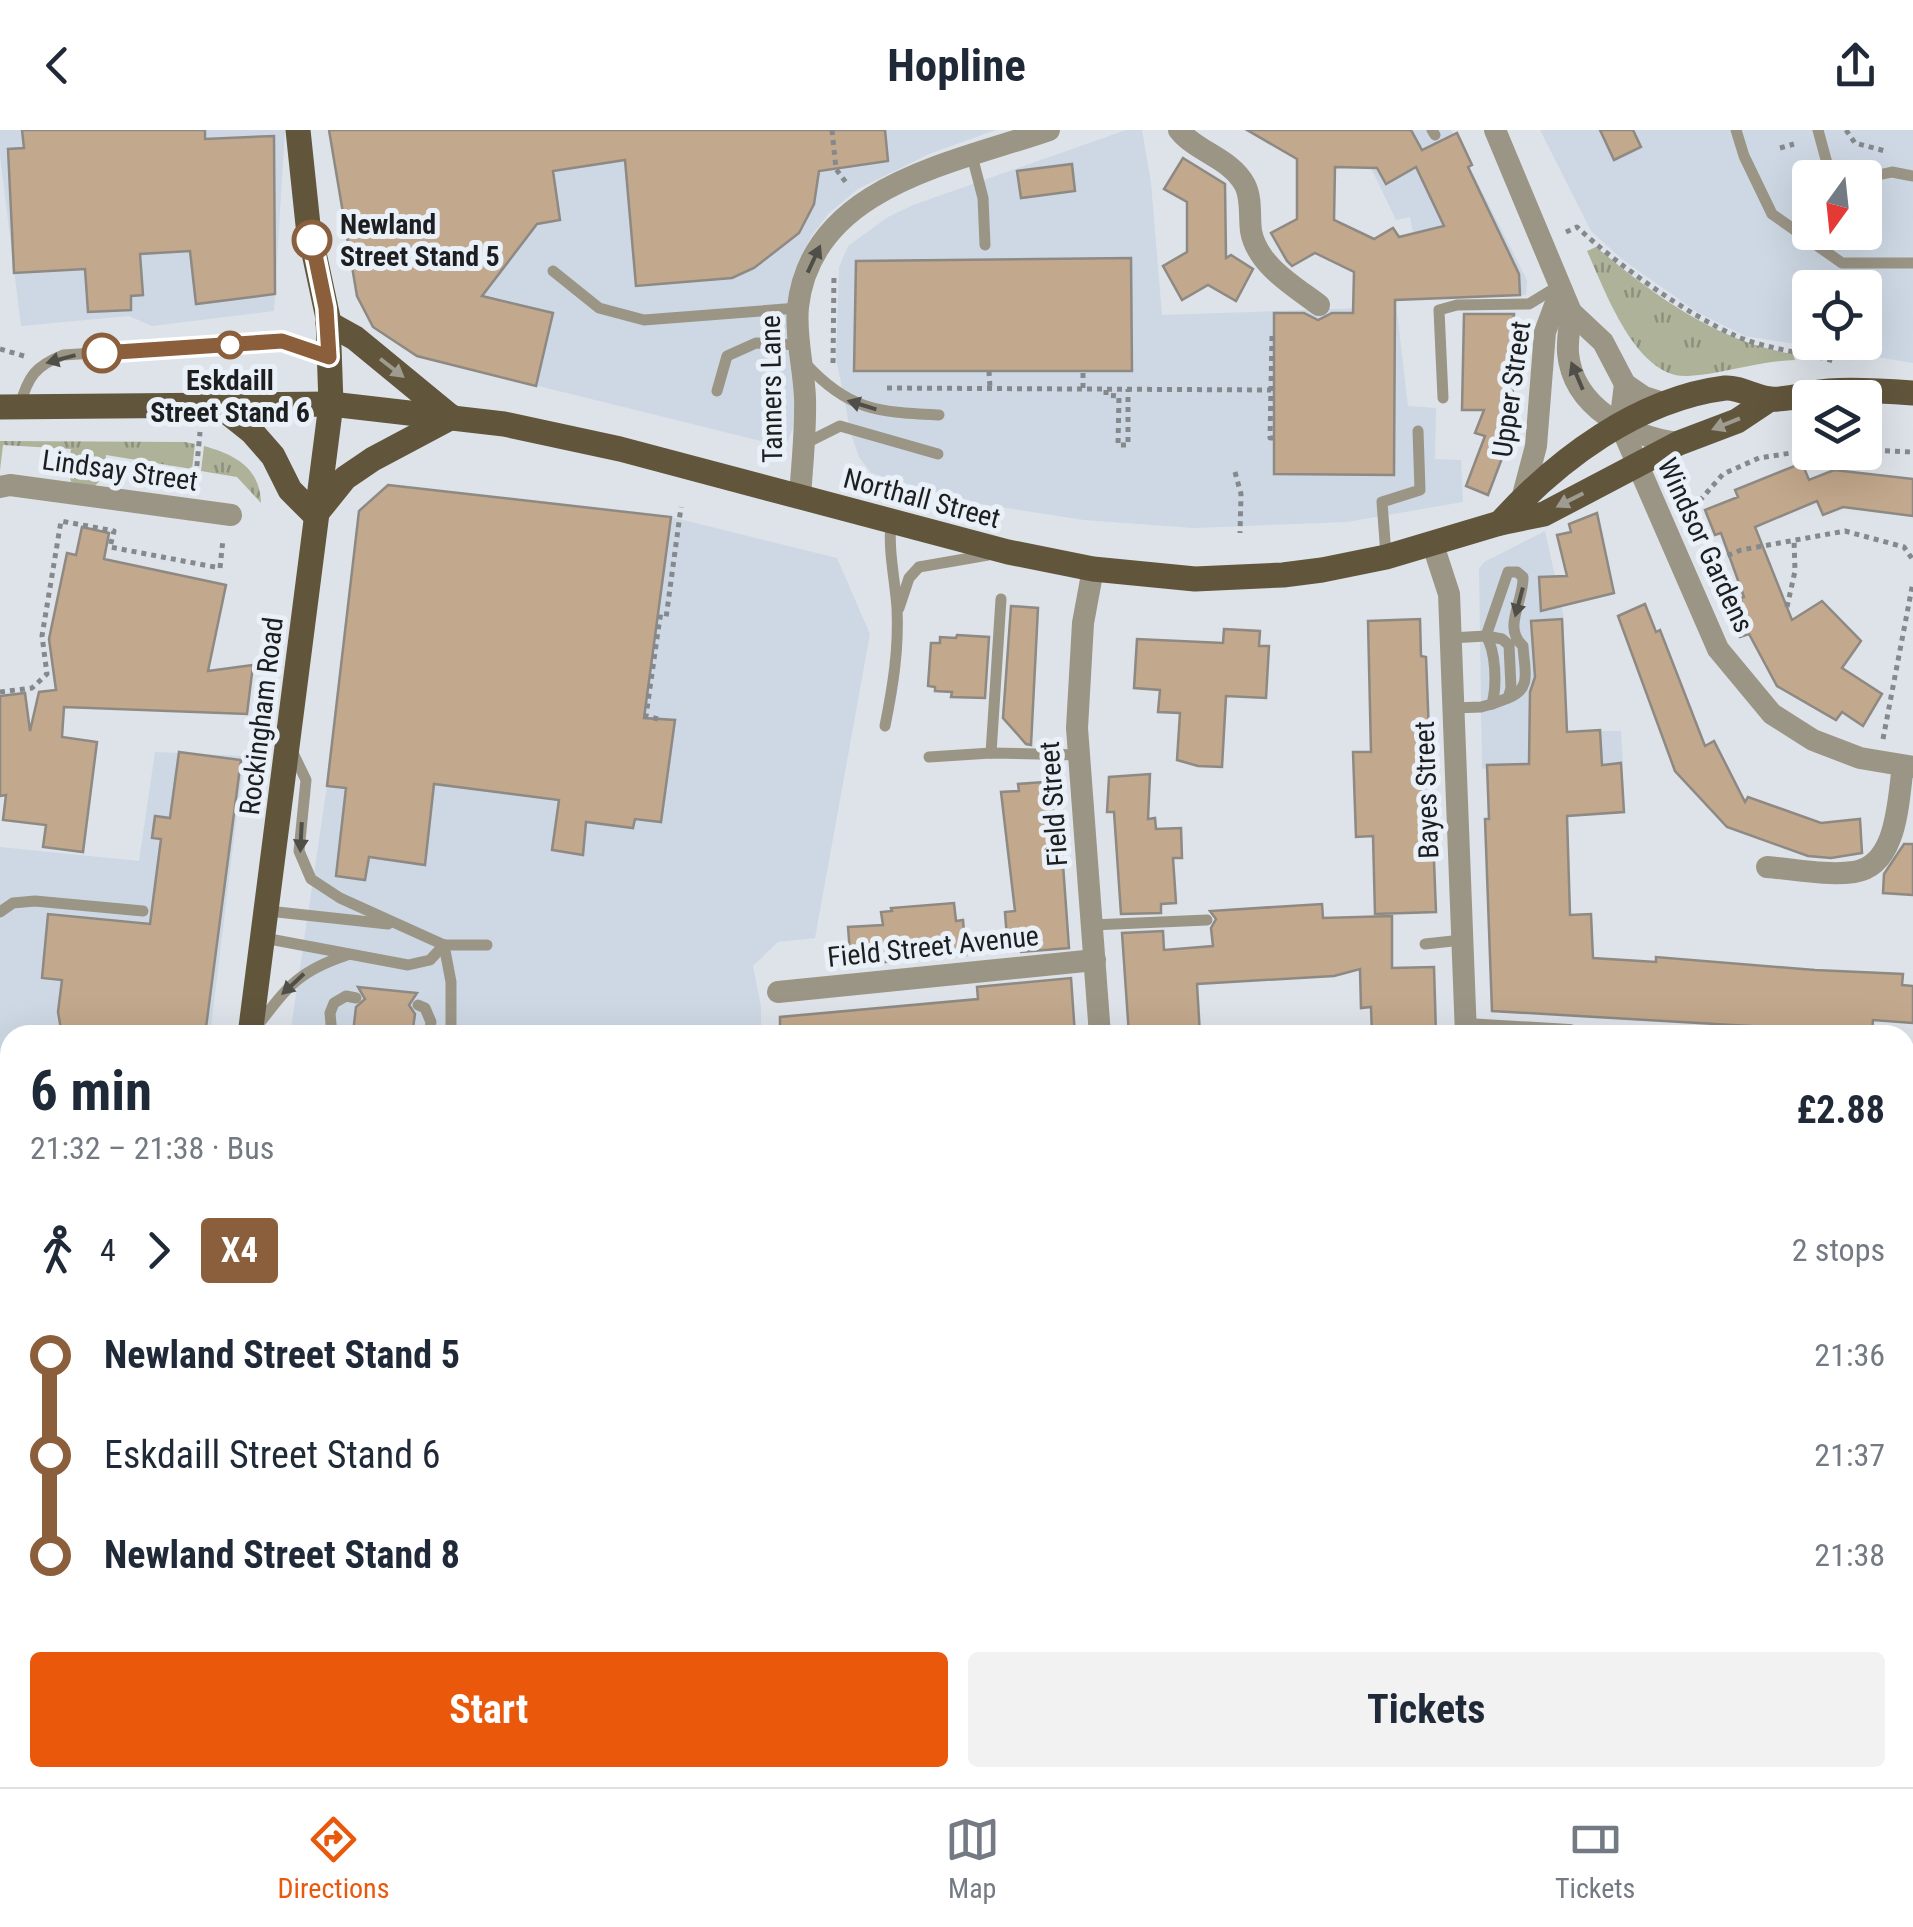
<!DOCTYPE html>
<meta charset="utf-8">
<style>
:root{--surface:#fff;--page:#f2f2f3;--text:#1f2937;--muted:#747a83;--line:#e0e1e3;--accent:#ea580c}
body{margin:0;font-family:"Roboto Condensed",sans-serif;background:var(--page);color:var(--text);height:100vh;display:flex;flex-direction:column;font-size:38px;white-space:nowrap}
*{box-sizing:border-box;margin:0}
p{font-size:32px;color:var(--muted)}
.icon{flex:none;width:55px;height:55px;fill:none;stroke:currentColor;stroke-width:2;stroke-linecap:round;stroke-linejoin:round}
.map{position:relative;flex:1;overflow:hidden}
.details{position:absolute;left:0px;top:895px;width:1915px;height:762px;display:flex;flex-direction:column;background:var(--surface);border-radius:30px 30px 0 0;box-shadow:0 10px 40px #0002}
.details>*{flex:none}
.badge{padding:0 20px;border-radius:8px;font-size:35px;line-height:65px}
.needle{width:65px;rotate:195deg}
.controls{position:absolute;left:1792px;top:30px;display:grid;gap:20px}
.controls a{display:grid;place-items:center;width:90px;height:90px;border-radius:10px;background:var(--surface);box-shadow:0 10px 40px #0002;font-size:50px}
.map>.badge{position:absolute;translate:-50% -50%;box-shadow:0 0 0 5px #fff}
.legs{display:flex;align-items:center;gap:15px;height:110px;padding:0 30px;font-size:32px}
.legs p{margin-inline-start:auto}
.overview{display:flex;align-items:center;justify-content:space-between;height:170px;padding:0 30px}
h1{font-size:55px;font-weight:700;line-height:75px}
.action{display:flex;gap:20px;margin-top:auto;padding:20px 30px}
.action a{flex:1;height:115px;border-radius:10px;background:var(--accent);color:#fff;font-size:40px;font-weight:700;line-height:115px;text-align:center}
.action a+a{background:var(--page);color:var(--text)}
ul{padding:0 30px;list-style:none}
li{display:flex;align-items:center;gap:35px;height:100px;font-size:38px}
li i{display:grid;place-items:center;width:15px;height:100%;margin:0 12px;background:currentColor}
li i::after{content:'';width:25px;height:25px;margin:-12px;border:8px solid;border-radius:50%;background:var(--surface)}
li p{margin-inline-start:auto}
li:first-child i{background:linear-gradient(#0000 50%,currentColor 0)}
li:last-child i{background:linear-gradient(currentColor 50%,#0000 0)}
header{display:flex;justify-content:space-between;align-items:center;height:130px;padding:0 30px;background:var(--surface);font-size:45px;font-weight:700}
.tabs{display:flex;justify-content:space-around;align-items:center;height:140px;border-top:2px solid var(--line);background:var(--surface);font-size:28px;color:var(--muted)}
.tabs a{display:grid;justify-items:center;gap:5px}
.tabs .on{color:var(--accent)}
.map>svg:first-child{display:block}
.built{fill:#cdd8e4;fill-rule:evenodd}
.grass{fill:url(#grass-tufts)}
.building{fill:#c2a88c;stroke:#8e8983;stroke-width:2.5;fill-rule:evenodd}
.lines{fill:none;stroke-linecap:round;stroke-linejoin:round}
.path{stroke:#85898d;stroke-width:5;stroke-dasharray:5 5;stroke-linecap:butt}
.service{stroke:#9b9586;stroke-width:11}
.minor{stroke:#9b9586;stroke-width:22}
.primary{stroke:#61563c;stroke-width:25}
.oneway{fill:#4f4e49}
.oneway2{fill:#9f9b90}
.line-1-casing{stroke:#fff;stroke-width:22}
.line-1{stroke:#8b5e3c;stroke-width:15}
.stop-1-dot{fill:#fff;stroke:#8b5e3c;stroke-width:5}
.labels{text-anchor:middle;stroke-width:10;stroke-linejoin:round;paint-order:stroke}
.stop-label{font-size:28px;font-weight:bold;fill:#1c1e20;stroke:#eaf0f7;text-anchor:start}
.street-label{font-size:28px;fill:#1c1e20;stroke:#eaf0f7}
</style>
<header><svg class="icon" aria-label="back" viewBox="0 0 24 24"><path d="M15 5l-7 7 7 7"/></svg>Hopline<svg class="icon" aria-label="share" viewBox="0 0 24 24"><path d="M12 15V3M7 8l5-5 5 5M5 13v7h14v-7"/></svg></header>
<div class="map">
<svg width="1913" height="1657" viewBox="0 0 1913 1657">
<defs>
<pattern id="grass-tufts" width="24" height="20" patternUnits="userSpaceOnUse" patternTransform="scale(2.5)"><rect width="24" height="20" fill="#adb299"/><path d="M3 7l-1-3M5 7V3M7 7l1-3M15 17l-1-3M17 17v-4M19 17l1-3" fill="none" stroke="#8c907c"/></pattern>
</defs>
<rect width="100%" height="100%" fill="#dde3e9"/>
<g class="built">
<path d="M 0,0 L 285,0 L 274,181 L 152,196 L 129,186 L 21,196 L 0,26 Z"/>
<path d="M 329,0 L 996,0 L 929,24 L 858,59 L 828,84 L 811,107 L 794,142 L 788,176 L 786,201 L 795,269 L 793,298 L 785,317 L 417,226 L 373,197 L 357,166 Z"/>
<path d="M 1126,0 L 1142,0 L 1151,53 L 1162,185 L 1363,178 L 1396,173 L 1408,276 L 1436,278 L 1435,329 L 1461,330 L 1463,372 L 1347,392 L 1193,398 L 1084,390 L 974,373 L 871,343 L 859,327 L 851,304 L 836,228 L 839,137 L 848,116 L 888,87 L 913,75 Z"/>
<path d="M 1353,0 L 1451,0 L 1527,150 L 1526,165 L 1425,168 L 1410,87 L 1396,90 Z"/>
<path d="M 1540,0 L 1913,0 L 1913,233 L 1745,206 L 1697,182 L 1623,130 L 1591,101 ZM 1810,48 L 1865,48 L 1865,102 L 1810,102 ZM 1810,158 L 1865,158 L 1865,212 L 1810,212 Z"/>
<path d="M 388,355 L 671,387 L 837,428 L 870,504 L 815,808 L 778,812 L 753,836 L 761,876 L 761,905 L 290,905 L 327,656 L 359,381 Z"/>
<path d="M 1545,401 L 1563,483 L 1567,601 L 1621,601 L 1623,632 L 1482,639 L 1479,439 L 1484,432 Z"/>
<path d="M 155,622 L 244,626 L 210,905 L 10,905 L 10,1013 L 0,1014 L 0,717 L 139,731 Z"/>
<path d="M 10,1048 L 10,1328 L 0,1329 L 0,1050 Z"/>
</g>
<g class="grass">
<path d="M 1596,117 C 1654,165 1717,212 1793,224 L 1795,230 C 1758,231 1724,244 1688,246 C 1636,249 1605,160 1587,121 Z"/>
<path d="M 0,311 L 185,312 L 195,314 L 192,339 L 106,325 L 104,346 L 94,357 L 71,352 L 68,339 L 71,319 L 3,315 L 0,340 Z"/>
<path d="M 204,316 C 236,325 260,338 261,373 L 237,347 L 201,341 Z"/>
</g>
<g class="building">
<path d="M 22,0 L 205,0 L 205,9 L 274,6 L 275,164 L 196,174 L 190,121 L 140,124 L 143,165 L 131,166 L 131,180 L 88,182 L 85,139 L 14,143 L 8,19 L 24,18 Z"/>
<path d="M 329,0 L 885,0 L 888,31 L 819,41 L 814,74 L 799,103 L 754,138 L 732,148 L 636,156 L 625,30 L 553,41 L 560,90 L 537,94 L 482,166 L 553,183 L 536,256 L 417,226 L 373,197 L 357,166 Z"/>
<path d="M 1247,0 L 1411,0 L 1422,20 L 1457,3 L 1472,35 L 1468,37 L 1519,144 L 1520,165 L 1395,170 L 1394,345 L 1274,344 L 1274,183 L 1304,183 L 1318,190 L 1332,183 L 1353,183 L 1354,142 L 1315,123 L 1292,136 L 1287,131 L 1271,103 L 1297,89 L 1297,29 ZM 1335,37 L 1377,38 L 1386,54 L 1416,37 L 1444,96 L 1399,107 L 1393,98 L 1374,109 L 1334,90 Z"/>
<path d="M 1600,0 L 1633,0 L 1641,17 L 1614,30 Z"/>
<path d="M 1183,28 L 1225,54 L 1226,128 L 1231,125 L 1253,139 L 1236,171 L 1208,155 L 1182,170 L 1163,136 L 1187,122 L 1187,72 L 1164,59 Z"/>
<path d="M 1072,34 L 1075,61 L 1021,68 L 1017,41 Z"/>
<path d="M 1131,128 L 1132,241 L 854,241 L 856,131 Z"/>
<path d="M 1464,184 L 1514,184 L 1512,302 L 1488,365 L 1466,356 L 1485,306 L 1475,303 L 1484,280 L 1462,280 Z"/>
<path d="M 1802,333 L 1809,350 L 1834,340 L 1913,349 L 1913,386 L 1843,377 L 1823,385 L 1817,371 L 1755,397 L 1792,490 L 1822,471 L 1861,511 L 1842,538 L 1882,564 L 1863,596 L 1842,582 L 1836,590 L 1777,556 L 1749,504 L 1740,507 L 1729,479 L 1742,473 L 1741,468 L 1744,467 L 1721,403 L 1715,405 L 1705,380 L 1738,367 L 1735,360 Z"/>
<path d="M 388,355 L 671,387 L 644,588 L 675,590 L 661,692 L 635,689 L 633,698 L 586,692 L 583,725 L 552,720 L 559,670 L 434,654 L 425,735 L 369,727 L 365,750 L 336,746 L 346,658 L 327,656 L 359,381 Z"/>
<path d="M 1597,383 L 1614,463 L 1541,481 L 1539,447 L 1567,446 L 1557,405 L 1571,402 L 1569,394 Z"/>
<path d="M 82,397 L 109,403 L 104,429 L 226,455 L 208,541 L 253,535 L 247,584 L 64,577 L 62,607 L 97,612 L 83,722 L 43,717 L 46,695 L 3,690 L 6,665 L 0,666 L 0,566 L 25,563 L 30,601 L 39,562 L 56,560 L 49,509 L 67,423 L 76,425 Z"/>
<path d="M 1645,474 L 1656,502 L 1660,500 L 1705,616 L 1714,611 L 1745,672 L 1748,667 L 1821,693 L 1860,689 L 1862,723 L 1831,728 L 1808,726 L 1727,697 L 1675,641 L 1618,486 Z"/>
<path d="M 1011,476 L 1038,478 L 1031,615 L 1026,614 L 1003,588 Z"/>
<path d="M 1420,489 L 1421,526 L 1426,527 L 1436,782 L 1375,784 L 1373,706 L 1356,707 L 1353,622 L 1371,622 L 1368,491 Z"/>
<path d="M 1562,489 L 1567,602 L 1600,600 L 1602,635 L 1621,633 L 1624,682 L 1567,686 L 1570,785 L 1591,784 L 1593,828 L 1656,832 L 1656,827 L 1815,840 L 1903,844 L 1902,855 L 1913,856 L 1913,893 L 1873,890 L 1872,903 L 1492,881 L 1485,689 L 1489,689 L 1487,635 L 1529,634 L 1530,562 L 1535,547 L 1531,491 Z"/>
<path d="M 1224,499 L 1260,501 L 1259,516 L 1269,516 L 1266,568 L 1226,566 L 1222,637 L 1198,636 L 1177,630 L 1180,583 L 1158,582 L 1160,560 L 1134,558 L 1137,509 L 1223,513 Z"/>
<path d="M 957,505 L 989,507 L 985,568 L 951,567 L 952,562 L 935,561 L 935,557 L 928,556 L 931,513 L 940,513 L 940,507 L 956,508 Z"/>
<path d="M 179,622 L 241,630 L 205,905 L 62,905 L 58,882 L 62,850 L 42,848 L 48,784 L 150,794 L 161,709 L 152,708 L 155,686 L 170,688 Z"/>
<path d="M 1150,644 L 1148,689 L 1155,688 L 1156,699 L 1181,698 L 1182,728 L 1173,728 L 1176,773 L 1161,774 L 1161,783 L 1121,784 L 1114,682 L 1107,682 L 1109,647 Z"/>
<path d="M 1057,651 L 1069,818 L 1021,822 L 1020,807 L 1007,808 L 1005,782 L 1015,781 L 1001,662 L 1019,661 L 1018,654 Z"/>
<path d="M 1904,714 L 1913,714 L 1913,765 L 1883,763 L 1884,744 Z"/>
<path d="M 954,773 L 956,791 L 963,790 L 966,825 L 851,835 L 848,797 L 883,795 L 881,782 L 892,781 L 891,778 Z"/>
<path d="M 1322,774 L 1323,788 L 1392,786 L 1392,838 L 1434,837 L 1436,905 L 1372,905 L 1371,877 L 1361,878 L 1360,839 L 1334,846 L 1197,854 L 1200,905 L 1129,905 L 1122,803 L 1163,801 L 1164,820 L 1213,816 L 1211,798 L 1216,789 L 1210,781 Z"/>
<path d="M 1071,848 L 1075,905 L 780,905 L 780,887 L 978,869 L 977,857 Z"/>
<path d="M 358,857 L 417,863 L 409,875 L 415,884 L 412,905 L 353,903 L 356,877 L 365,869 Z"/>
</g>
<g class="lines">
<g class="path">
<path d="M 832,0 L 836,39 L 848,55"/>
<path d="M 1846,0 L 1855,13 L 1885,21"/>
<path d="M 1780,18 L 1794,14"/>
<path d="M 1566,102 L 1577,97 C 1616,134 1688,185 1736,206 C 1766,219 1802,222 1834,231"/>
<path d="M 1272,206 L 1270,308 L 1274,308"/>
<path d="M 0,219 L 24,226"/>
<path d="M 833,233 L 834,144"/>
<path d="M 989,241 L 990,258"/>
<path d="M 887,258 L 1271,260"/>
<path d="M 1083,258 L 1083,241"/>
<path d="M 1106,260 L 1106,265 L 1119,266 L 1118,315 L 1128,315 L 1128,259"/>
<path d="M 1865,320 L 1913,322"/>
<path d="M 1235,342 L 1241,364 L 1240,403"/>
<path d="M 195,356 L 200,302"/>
<path d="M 1685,384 L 1690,382 L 1723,344 L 1759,328 L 1810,320"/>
<path d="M 1709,433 L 1741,420 L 1845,401 L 1904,417 L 1913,430"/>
<path d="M 220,438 L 223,409"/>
<path d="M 1787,477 L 1795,441 L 1794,409"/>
<path d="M 0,562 L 32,558 L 47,544 L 42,506 L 61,391 L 114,401 L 110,417 L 220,438"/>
<path d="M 658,589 L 646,586 L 660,487 L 666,488 L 681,377"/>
<path d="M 1883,609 L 1913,452"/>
</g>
<g class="service">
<path d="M 1432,0 L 1435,5"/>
<path d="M 1736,0 L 1744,26 L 1772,84 L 1842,133 L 1913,133"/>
<path d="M 1818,0 L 1831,48"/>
<path d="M 972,26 L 983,68 L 985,115"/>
<path d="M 1865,48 L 1892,42 L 1913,46"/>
<path d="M 553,141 L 599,178 L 644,190 L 798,178"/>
<path d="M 805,233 C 849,281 878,282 939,285"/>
<path d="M 717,261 L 727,226 L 756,213 L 801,215"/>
<path d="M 1443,268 L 1439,180 L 1457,175 L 1529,174 L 1560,155"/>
<path d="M 20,275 C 28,247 35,236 63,225 L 282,211 L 329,227"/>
<path d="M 806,313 L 840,296 L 938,324"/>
<path d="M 1386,425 L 1382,372 L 1420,360 L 1418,301"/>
<path d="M 899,478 L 909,448 L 919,437 L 988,425"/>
<path d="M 1450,508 L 1486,506 C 1496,521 1497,556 1492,574 L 1481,577 L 1453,578"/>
<path d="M 1492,574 L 1508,568 L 1511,558 L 1509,515 L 1502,509 L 1486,506 L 1508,442 L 1517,442 L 1523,447 C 1524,471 1502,498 1523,516 C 1524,539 1533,559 1508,568"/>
<path d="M 885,596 C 893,556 899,519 897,478 C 895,449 888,421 891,392"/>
<path d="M 292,621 L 306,650 L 299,721 L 311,749 L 340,768 L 444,815 L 487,815"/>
<path d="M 991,623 L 1001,469"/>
<path d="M 929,627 L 991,623 L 1080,625"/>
<path d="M 268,781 L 388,794"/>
<path d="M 0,782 L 13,773 L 35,771 L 143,781"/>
<path d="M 1092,795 L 1207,790"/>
<path d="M 264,808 L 408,835 L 430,830 L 444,815"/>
<path d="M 1425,814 L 1462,810"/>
<path d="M 444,815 L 451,852 L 451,905"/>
<path d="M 418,875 L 425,878 L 431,892 L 429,905"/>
<path d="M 255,899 C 287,858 296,842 347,825"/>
<path d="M 332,905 L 330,883 L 334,873 L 346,866 L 356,868"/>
<path d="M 8,945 L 10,945"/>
<path d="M 0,1118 L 10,1180"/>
<path d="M 1897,1657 L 1897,1648"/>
</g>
<g class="minor">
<path d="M 1179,0 C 1196,22 1231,28 1245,55 C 1252,69 1249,86 1251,101 C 1257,135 1294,156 1319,175"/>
<path d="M 1495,0 L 1571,182 L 1603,212 L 1625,254 L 1644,267 L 1666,274"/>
<path d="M 1571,182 C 1570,195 1567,210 1568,223 C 1573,278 1631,307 1679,313"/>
<path d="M 1625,254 L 1620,294 L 1718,519 L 1772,584 L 1813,610 L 1860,628 L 1913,637"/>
<path d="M 0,357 L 10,355 L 231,385"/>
<path d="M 800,367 C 802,335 806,301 805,268 C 804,239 795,207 798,177 C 811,56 954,33 1049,0"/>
<path d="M 1522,369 L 1536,316 L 1545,202 L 1561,159"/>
<path d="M 1433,415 L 1449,464 L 1466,905"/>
<path d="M 1093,439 L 1083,493 L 1077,598 L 1100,905"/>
<path d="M 1767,737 C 1794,739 1827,746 1854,742 C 1898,736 1898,669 1903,636"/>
<path d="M 778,862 L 1095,830"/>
<path d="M 1466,899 L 1569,905"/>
<path d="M 1905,924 L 1913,925"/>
<path d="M 0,1030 L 10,1028"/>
<path d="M 1905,1207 L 1913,1207"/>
<path d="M 0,1352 L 10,1350"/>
<path d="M 1126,1648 L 1126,1657"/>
<path d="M 1645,1657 L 1645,1648"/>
</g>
<g class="primary">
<path d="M 328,193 L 355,208 L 451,287"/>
<path d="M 217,274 L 252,302 L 273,326 L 290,360 L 315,385"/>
<path d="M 0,277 L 331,274 L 504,294 L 620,319 L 1008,422 L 1093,439 L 1195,449 L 1283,445 L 1322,440 L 1386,427 L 1500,393 L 1544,384 L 1679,313 L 1737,291 L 1770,269"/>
<path d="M 316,384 L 345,348 L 373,329 L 452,287"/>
<path d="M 1500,393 C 1557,330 1638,269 1725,258 C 1739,257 1754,267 1769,269 C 1788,271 1810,262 1829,261 C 1857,259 1885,261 1913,263"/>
<path d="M 250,905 L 331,274 L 328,188 L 308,95 L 298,0"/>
<path d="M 125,1657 L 127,1648"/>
</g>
</g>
<defs><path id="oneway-solid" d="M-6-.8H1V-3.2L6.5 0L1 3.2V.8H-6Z" transform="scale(2.5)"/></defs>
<g class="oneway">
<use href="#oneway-solid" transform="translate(814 129) rotate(-65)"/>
<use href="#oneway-solid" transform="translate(61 229) rotate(165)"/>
<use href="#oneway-solid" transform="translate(1577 246) rotate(-113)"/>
<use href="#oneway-solid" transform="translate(862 275) rotate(-163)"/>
<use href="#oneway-solid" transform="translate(1519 472) rotate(105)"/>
<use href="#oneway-solid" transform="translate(301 707) rotate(93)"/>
<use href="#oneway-solid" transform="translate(293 854) rotate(137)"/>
</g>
<g class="oneway2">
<use href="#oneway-solid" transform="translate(392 238) rotate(38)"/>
<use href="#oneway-solid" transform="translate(1726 294) rotate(158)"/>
<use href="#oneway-solid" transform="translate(1570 370) rotate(153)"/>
</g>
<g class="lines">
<defs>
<path id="line-1" d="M 102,223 L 282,211 L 329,227 L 326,178 L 312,110"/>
</defs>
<use href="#line-1" class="line-1-casing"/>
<use href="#line-1" class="line-1"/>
</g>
<g class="stop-1-dot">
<circle cx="312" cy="110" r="18"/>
<circle cx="230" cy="215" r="12"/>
<circle cx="102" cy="223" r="18"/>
</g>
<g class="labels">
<g class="stop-label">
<text x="340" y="104">Newland<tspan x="340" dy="32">Street Stand 5</tspan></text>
<text x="230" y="260" text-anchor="middle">Eskdaill<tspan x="230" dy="32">Street Stand 6</tspan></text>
</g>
<g class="street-label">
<text transform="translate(771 259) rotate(-91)" y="10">Tanners Lane</text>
<text transform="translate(1511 259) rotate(-82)" y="10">Upper Street</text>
<text transform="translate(120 340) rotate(8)" y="10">Lindsay Street</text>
<text transform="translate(922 368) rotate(15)" y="10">Northall Street</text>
<text transform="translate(1706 415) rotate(65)" y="10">Windsor Gardens</text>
<text transform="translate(261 586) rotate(-83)" y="10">Rockingham Road</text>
<text transform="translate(1426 660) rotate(-92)" y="10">Bayes Street</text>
<text transform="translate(1053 674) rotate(-94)" y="10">Field Street</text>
<text transform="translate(933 816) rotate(-6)" y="10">Field Street Avenue</text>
</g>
</g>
</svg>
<div class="controls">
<a><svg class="needle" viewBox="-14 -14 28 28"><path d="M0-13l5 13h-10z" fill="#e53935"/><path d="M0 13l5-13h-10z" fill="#747a83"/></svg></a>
<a><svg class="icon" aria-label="locate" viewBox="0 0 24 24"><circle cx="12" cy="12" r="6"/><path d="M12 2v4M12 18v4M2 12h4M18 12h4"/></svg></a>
<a><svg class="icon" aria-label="layers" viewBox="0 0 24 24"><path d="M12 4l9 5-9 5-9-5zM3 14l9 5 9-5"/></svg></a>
</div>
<section class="details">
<div class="overview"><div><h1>6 min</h1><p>21:32 – 21:38 · Bus</p></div><b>£2.88</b></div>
<div class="legs"><svg class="icon" aria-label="walk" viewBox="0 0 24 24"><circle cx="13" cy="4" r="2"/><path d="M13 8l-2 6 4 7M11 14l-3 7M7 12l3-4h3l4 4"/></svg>4<svg class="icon" aria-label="forward" viewBox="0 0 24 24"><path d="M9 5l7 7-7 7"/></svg><b class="badge" style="background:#8b5e3c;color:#fff">X4</b><p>2 stops</p></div>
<ul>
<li><i style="color:#8b5e3c"></i><b>Newland Street Stand 5</b><p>21:36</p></li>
<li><i style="color:#8b5e3c"></i><span>Eskdaill Street Stand 6</span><p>21:37</p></li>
<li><i style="color:#8b5e3c"></i><b>Newland Street Stand 8</b><p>21:38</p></li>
</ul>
<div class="action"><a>Start</a><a>Tickets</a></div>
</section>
</div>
<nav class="tabs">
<a class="on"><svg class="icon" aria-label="directions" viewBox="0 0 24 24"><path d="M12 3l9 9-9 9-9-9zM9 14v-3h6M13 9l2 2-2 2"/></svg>Directions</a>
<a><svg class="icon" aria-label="map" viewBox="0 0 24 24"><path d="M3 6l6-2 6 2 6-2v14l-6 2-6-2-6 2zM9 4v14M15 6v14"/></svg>Map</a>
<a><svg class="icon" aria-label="tickets" viewBox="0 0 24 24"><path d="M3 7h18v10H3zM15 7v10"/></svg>Tickets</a>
</nav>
